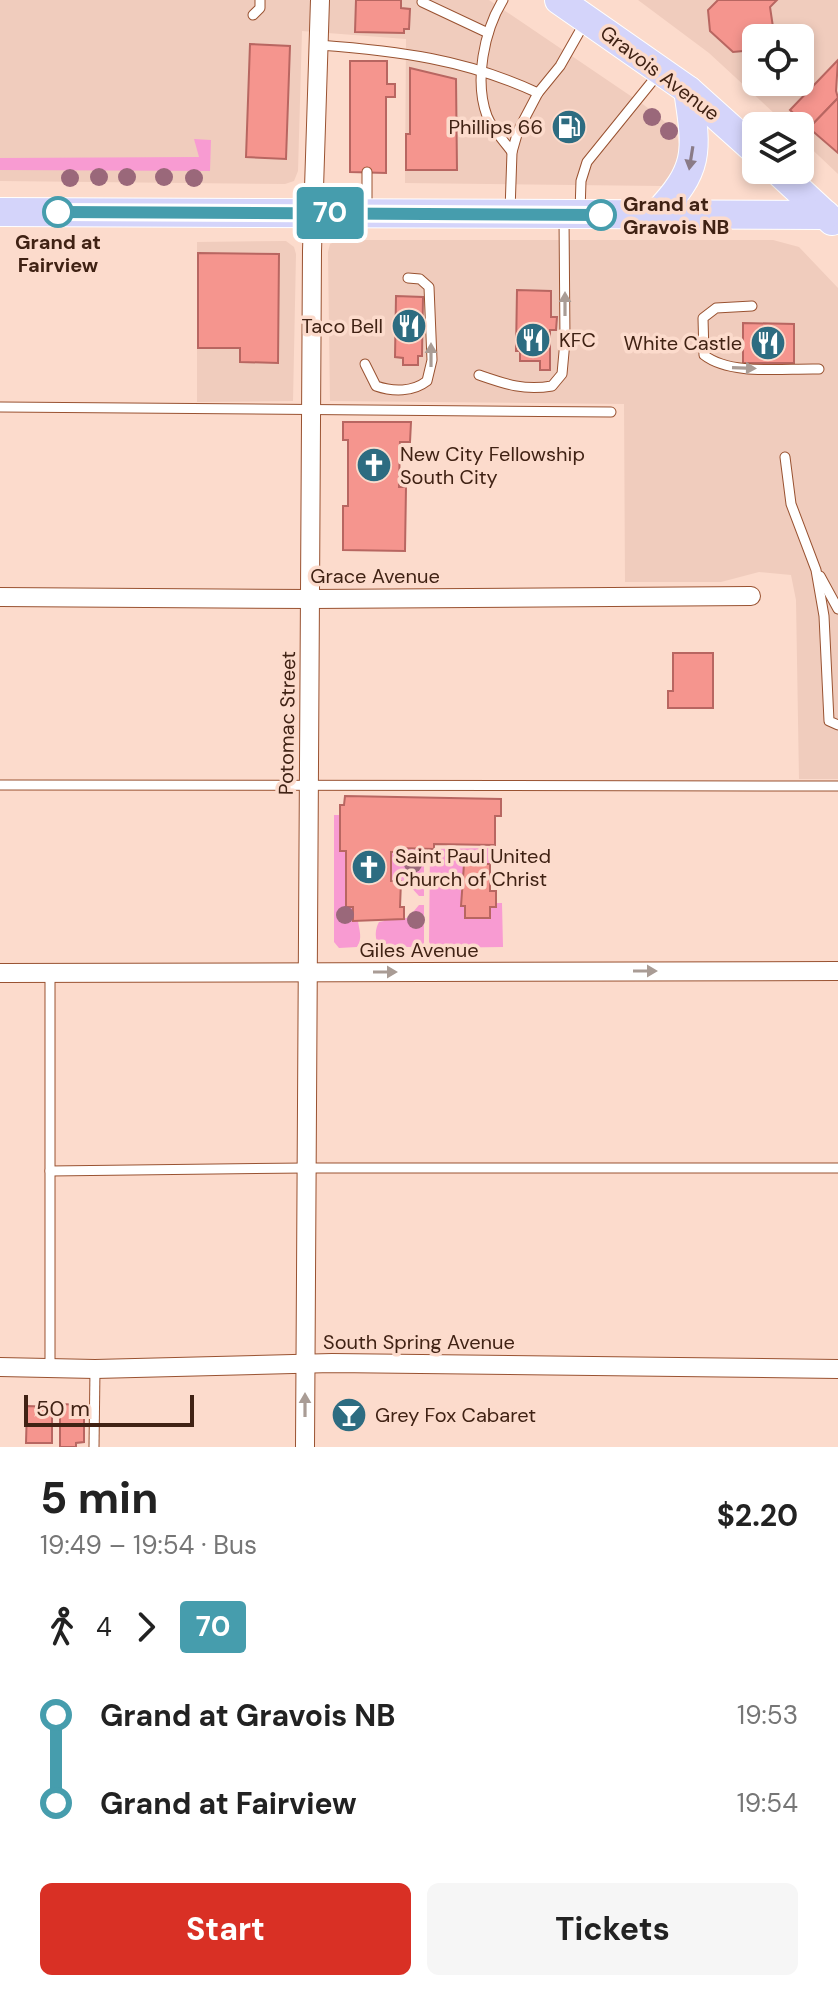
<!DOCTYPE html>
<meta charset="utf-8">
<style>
:root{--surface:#fff;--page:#f6f6f6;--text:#222;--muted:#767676;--accent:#d93025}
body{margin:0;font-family:"DM Sans",sans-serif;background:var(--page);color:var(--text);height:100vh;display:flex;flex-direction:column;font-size:30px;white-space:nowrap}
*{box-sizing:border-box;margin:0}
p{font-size:26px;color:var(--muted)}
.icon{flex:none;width:44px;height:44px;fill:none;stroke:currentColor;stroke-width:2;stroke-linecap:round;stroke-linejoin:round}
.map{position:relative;height:1447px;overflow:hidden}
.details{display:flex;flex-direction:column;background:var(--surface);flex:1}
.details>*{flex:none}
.badge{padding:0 16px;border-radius:6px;font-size:28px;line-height:52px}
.tools{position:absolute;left:742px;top:24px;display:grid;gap:16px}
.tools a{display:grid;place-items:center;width:72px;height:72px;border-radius:12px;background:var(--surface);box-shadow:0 4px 12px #0003;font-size:40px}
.scale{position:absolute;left:24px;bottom:20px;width:170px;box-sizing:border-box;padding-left:8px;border:4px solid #402214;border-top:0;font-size:22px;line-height:28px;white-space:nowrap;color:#402214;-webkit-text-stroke:6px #fcdbcc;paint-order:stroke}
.map>.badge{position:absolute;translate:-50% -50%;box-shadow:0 0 0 4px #fff}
.legs{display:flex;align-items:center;gap:12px;height:88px;padding:0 40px;font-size:26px}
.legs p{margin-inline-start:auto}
.head{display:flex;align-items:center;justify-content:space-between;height:136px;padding:0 40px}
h1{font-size:44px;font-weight:700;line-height:60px}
.primary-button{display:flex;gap:16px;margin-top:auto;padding:16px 40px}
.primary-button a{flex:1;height:92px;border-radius:12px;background:var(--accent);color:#fff;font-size:32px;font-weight:700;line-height:92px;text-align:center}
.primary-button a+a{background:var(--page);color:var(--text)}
ul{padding:0 40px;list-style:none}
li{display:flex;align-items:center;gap:28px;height:88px;font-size:30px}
li i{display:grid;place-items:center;width:12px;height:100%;margin:0 10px;background:currentColor}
li i::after{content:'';width:20px;height:20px;margin:-10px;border:6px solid;border-radius:50%;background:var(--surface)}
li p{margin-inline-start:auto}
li:first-child i{background:linear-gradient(#0000 50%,currentColor 0)}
li:last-child i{background:linear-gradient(currentColor 50%,#0000 0)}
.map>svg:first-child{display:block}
.built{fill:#f0ccbd;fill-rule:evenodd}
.green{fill:#f89bd2}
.building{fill:#f5958e;stroke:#b86661;stroke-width:2}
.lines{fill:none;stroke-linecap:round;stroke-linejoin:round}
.service-casing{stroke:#995231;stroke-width:11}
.minor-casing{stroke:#995231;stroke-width:20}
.primary-casing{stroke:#fff;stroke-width:30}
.service{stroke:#fff;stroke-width:9}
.minor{stroke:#fff;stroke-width:18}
.primary{stroke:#d4d4fa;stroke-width:28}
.tree{fill:#9a687a}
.oneway{fill:#8a7b87}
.oneway2{fill:#a99c95}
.line-1-casing{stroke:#fff;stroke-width:18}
.line-1{stroke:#469dad;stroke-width:12}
.stop-1-dot{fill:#fff;stroke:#469dad;stroke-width:4}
.labels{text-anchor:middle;stroke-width:7;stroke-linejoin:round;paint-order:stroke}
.street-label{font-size:20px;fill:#402214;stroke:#fcdbcc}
.poi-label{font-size:20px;fill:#402214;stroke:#fcdbcc;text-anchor:start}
.stop-label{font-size:20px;font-weight:bold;fill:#402214;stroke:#fcdbcc;text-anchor:start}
</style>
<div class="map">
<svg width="838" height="1447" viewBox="0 0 838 1447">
<rect width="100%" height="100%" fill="#fcdbcc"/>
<g class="built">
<path d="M 0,0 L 489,0 L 644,105 L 676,131 L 682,157 L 672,178 L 662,186 L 405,183 L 406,39 L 302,31 L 298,171 L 294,181 L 285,184 L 0,181 Z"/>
<path d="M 638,0 L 838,0 L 838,174 L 800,138 L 800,126 L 788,126 L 709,53 ZM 756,38 L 800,38 L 800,82 L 756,82 Z"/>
<path d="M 339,240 L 773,240 L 799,247 L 838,288 L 838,779 L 799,779 L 796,600 L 791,575 L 759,572 L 721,582 L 625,582 L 624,404 L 330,401 L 328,252 L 330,244 Z"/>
<path d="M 286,241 L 294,247 L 296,254 L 293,401 L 197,402 L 197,242 Z"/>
</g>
<g class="green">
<path d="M 194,139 L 211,140 L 210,171 L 0,170 L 0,158 L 199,157 Z"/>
<path d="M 334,815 L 341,815 L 340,850 L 346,851 L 346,907 L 353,907 L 353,921 L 358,921 C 359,930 363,938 357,947 L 339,948 L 334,942 Z"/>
<path d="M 399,848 L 424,848 L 424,896 L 419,896 L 410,886 L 401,884 L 400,881 L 391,881 L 391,852 L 399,852 Z"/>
<path d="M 494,848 L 494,860 L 490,860 L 490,864 L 461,885 L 461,905 L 490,918 L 490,907 L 496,907 L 496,903 L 502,903 L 503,947 L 433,948 L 429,942 L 430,849 Z"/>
<path d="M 419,905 L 424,905 L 424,943 L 421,947 L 380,947 C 374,939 375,929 379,922 L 384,921 L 384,919 L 408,918 Z"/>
</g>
<g class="building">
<path d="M 356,0 L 401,0 L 401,8 L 410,9 L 409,29 L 404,29 L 404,33 L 355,32 Z"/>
<path d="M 718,0 L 777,0 L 770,7 L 773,27 L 764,38 L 756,38 L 754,50 L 733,52 L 710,31 L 708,10 Z"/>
<path d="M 250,44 L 290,46 L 286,159 L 246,157 Z"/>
<path d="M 838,60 L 836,91 L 838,98 L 809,128 L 790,110 Z"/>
<path d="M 350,61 L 387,61 L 387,84 L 395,84 L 395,97 L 386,97 L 386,173 L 350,172 Z"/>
<path d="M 410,68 L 456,79 L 457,170 L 406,170 L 406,134 L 410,134 Z"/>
<path d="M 838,98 L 838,153 L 809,128 Z"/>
<path d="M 198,253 L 279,254 L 278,363 L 240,362 L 240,348 L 198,348 Z"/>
<path d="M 517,290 L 551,291 L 551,317 L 557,317 L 556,330 L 550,330 L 550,370 L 540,370 L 540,361 L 520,361 L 520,351 L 516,351 Z"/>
<path d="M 396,296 L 423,297 L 422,356 L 418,356 L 418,365 L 403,365 L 403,358 L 395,357 Z"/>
<path d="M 743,323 L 794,324 L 794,363 L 743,363 Z"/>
<path d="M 343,422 L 411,422 L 410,442 L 400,442 L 399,487 L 406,487 L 405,551 L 343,550 L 343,506 L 348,506 L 348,440 L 343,440 Z"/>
<path d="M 673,653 L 713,653 L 713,708 L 668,708 L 668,691 L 673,691 Z"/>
<path d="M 345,796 L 501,799 L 501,816 L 495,816 L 495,845 L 434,844 L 434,849 L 399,848 L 399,852 L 391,852 L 391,881 L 401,881 L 400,907 L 404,907 L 404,919 L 353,921 L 353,907 L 346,907 L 346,851 L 340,851 L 340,805 L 344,805 Z"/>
<path d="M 464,864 L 490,864 L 490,891 L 496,891 L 496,907 L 490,907 L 490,918 L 465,918 L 465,906 L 461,906 Z"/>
<path d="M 60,1404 L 84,1405 L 84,1442 L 76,1443 L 76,1447 L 60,1447 Z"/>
<path d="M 27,1406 L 52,1407 L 52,1443 L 26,1443 Z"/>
</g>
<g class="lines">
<defs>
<g id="service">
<path d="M 503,0 C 484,31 474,81 487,116 C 492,129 504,141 512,152"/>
<path d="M 422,2 L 488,33"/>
<path d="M 253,15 L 260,8 L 260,0"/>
<path d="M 319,45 C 398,51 465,59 538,93"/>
<path d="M 367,172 L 367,209"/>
<path d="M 510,211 L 512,152 L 518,131 L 538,93 L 560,66 L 585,22"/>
<path d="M 580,211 L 581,181 L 587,162 L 659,73"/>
<path d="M 752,306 L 716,308 L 703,318 L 704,355 C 731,376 784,368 819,369"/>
<path d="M 365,364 L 376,386 C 393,392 413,392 427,381 L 432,360 L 429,287 L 420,279 L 408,278"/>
<path d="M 479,375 C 505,384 524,391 552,386 L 562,374 L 565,341 L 564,217"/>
<path d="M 0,407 L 611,412"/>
<path d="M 785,457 L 791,504 L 816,570 L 824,616 L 829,721 L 838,725"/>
<path d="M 820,576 L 838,609"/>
<path d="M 0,785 L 838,786"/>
<path d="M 50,973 L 50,1369"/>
<path d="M 50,1171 L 306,1168 L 838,1168"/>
<path d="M 94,1447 L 95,1369"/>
</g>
<g id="minor">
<path d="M 0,597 L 311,599 L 751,596"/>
<path d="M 0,973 L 838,971"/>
<path d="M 0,1367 L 95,1369 L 332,1363 L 838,1369"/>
<path d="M 305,1447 L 312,251 L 320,0"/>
</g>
<g id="primary">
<path d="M 559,0 L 688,90 L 756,151"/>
<path d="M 777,170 L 832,221"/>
<path d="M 0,212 L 826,215"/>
<path d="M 656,215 C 701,168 697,151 688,90"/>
</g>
</defs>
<use href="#service" class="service-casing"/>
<use href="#minor" class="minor-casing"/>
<use href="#primary" class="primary-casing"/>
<use href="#service" class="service"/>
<use href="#minor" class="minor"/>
<use href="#primary" class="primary"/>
</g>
<g class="tree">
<circle cx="652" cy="117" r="9"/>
<circle cx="669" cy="131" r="9"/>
<circle cx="99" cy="177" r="9"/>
<circle cx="127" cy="177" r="9"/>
<circle cx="164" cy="177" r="9"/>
<circle cx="70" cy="178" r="9"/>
<circle cx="194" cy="178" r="9"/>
<circle cx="413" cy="864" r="9"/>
<circle cx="345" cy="915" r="9"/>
<circle cx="416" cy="920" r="9"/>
</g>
<defs><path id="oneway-solid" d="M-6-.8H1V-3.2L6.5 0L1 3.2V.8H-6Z" transform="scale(2)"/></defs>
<use class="oneway" href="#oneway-solid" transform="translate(691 158) rotate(99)"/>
<g class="oneway2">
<use href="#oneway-solid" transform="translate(565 304) rotate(-90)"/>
<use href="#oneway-solid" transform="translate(431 355) rotate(-90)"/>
<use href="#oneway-solid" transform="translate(744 368) rotate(2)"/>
<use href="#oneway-solid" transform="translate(645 971)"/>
<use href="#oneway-solid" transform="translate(385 972)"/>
<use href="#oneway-solid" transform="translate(305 1405) rotate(-90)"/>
</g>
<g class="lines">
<defs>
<path id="line-1" d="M 58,212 L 601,215"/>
</defs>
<use href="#line-1" class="line-1-casing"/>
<use href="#line-1" class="line-1"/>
</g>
<defs>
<symbol id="fuel-disc" viewBox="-11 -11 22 22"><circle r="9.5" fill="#2d6c81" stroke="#fcdbcc"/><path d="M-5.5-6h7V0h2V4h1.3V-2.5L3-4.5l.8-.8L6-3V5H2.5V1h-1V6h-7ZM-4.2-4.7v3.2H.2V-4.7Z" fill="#fff"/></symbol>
<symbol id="restaurant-disc" viewBox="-11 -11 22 22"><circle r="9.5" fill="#2d6c81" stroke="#fcdbcc"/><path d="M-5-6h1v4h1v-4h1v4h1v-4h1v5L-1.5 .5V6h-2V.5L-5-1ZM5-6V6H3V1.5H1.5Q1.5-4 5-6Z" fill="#fff"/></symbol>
<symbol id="church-disc" viewBox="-11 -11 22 22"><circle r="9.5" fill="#2d6c81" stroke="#fcdbcc"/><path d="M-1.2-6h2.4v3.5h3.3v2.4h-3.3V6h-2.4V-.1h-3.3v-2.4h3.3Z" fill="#fff"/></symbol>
<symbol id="bar-disc" viewBox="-11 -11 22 22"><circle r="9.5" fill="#2d6c81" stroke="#fcdbcc"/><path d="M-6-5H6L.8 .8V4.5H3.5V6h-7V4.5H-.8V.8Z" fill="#fff"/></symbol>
</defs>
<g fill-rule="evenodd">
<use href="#fuel-disc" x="549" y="107" width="40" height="40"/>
<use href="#restaurant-disc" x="389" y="306" width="40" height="40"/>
<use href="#restaurant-disc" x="513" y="320" width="40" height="40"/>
<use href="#restaurant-disc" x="748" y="323" width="40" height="40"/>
<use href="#church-disc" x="354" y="445" width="40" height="40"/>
<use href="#church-disc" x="349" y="847" width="40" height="40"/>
<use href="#bar-disc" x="329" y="1395" width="40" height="40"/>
</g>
<g class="stop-1-dot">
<circle cx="58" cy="212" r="14"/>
<circle cx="601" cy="215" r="14"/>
</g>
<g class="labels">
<g class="street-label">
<text transform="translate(660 73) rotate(37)" y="7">Gravois Avenue</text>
<text x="375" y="583">Grace Avenue</text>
<text transform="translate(287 723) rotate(-89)" y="7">Potomac Street</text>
<text x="419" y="957">Giles Avenue</text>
<text x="419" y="1349">South Spring Avenue</text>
</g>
<g class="poi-label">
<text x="543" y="134" text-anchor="end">Phillips 66</text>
<text x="383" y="333" text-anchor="end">Taco Bell</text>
<text x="559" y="347">KFC</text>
<text x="742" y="350" text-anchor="end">White Castle</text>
<text x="400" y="461">New City Fellowship<tspan x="400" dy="23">South City</tspan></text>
<text x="395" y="863">Saint Paul United<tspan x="395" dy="23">Church of Christ</tspan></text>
<text x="375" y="1422">Grey Fox Cabaret</text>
</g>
<g class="stop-label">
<text x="623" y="211">Grand at<tspan x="623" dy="23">Gravois NB</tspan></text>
<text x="58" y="249" text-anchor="middle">Grand at<tspan x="58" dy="23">Fairview</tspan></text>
</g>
</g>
</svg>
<div class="tools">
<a><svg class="icon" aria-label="locate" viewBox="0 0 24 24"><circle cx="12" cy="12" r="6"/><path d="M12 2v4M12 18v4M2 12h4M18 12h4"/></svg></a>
<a><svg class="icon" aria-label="layers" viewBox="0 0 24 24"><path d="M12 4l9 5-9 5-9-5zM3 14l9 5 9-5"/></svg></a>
</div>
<div class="scale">50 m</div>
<b class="badge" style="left:330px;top:213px;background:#469dad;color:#fff">70</b>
</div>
<section class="details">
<div class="head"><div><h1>5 min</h1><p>19:49 – 19:54 · Bus</p></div><b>$2.20</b></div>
<div class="legs"><svg class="icon" aria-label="walk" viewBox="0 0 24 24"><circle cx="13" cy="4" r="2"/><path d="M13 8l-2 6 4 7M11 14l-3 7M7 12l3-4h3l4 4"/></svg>4<svg class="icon" aria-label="forward" viewBox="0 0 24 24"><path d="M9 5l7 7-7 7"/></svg><b class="badge" style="background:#469dad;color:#fff">70</b></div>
<ul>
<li><i style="color:#469dad"></i><b>Grand at Gravois NB</b><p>19:53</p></li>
<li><i style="color:#469dad"></i><b>Grand at Fairview</b><p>19:54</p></li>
</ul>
<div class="primary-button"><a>Start</a><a>Tickets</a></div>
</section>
